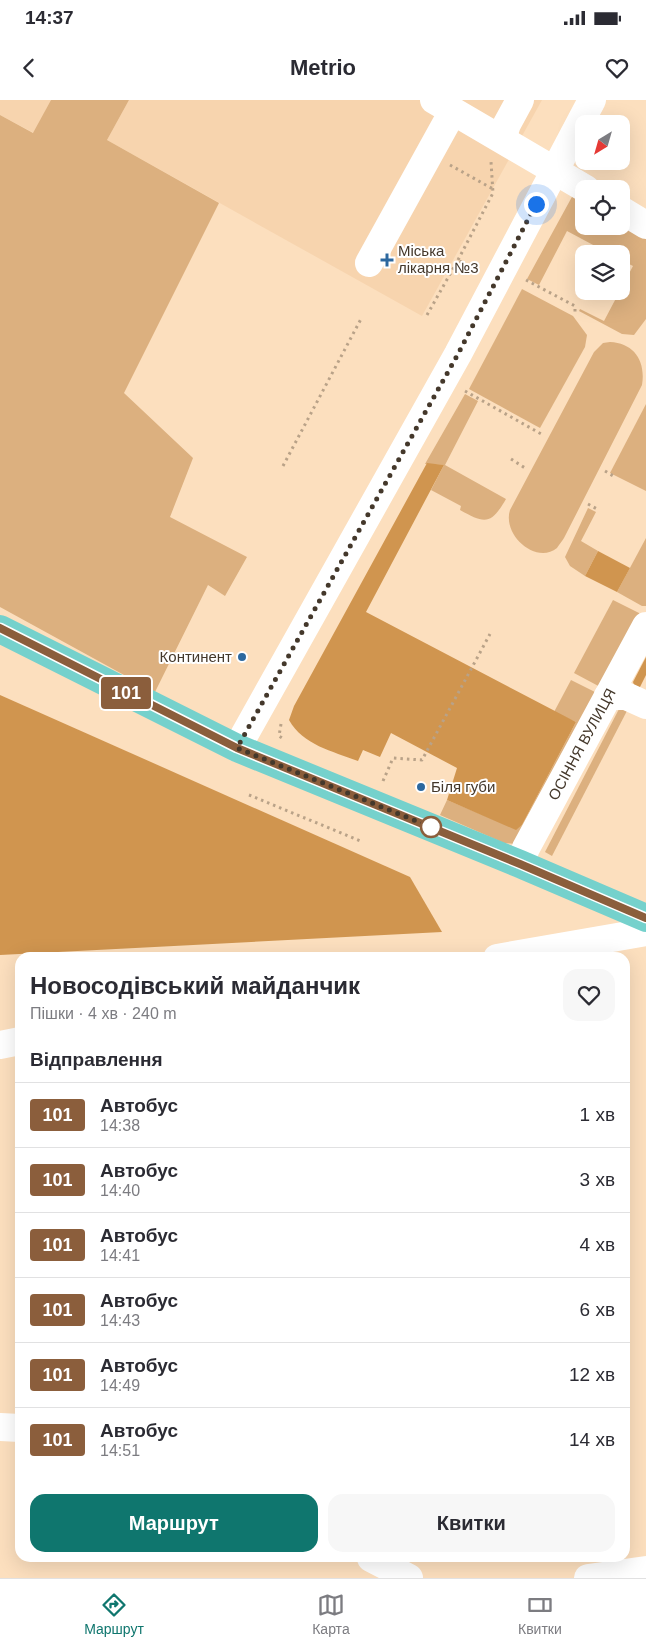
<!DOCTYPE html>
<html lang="uk">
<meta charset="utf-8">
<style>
:root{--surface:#fff;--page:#f7f7f7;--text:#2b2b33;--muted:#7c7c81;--line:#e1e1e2;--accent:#0f766e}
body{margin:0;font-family:Helvetica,sans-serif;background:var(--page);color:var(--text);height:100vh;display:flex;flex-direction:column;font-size:19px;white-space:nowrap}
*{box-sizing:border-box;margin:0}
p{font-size:16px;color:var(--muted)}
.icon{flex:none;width:28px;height:28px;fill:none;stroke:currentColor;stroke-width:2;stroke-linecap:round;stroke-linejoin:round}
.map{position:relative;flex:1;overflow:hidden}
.side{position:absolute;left:15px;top:852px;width:615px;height:610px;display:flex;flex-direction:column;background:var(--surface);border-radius:15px;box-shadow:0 5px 20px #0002}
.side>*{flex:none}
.badge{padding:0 10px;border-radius:4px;font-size:18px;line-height:32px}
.needle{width:32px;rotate:217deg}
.controls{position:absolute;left:575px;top:15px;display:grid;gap:10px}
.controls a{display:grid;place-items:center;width:55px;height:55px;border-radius:10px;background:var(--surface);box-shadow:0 5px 20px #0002;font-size:25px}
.you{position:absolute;width:25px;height:25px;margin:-12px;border:4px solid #fff;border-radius:50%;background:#1a73e8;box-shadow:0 0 0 8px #1a73e833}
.map>.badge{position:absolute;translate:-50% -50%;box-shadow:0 0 0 2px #fff}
h2{padding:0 15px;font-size:19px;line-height:45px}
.round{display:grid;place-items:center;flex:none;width:52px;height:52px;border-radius:15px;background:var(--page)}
.headline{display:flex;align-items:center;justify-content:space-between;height:85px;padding:0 15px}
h1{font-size:24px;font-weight:700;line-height:38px}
.action{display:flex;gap:10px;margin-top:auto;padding:10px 15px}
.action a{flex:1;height:58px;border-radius:15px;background:var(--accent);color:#fff;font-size:20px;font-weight:700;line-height:58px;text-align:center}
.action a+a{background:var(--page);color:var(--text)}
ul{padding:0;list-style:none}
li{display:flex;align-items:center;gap:15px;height:65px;padding:0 15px;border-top:1px solid var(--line)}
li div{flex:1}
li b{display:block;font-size:19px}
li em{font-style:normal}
li .badge{min-width:55px;font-weight:700;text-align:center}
.status{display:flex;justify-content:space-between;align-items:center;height:35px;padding:0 25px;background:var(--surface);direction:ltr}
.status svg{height:14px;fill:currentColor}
header{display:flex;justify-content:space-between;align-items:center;height:65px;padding:0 15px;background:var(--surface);font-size:22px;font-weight:700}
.dock{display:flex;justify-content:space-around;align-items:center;height:70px;border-top:1px solid var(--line);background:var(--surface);font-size:14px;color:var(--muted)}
.dock a{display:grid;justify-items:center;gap:2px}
.dock .selected{color:var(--accent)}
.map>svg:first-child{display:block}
.built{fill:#f7d4ae}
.green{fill:#dcb07f}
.forest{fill:#d0954f}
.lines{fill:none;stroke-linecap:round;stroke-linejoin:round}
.path{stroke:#b9a288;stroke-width:3;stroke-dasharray:2.5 4;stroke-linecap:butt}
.minor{stroke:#fff;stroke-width:28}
.major{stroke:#75d1cc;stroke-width:28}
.line-casing{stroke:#fff;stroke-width:11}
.line{stroke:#8b5e3c;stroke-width:8}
.walk{stroke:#44382b;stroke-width:5;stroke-dasharray:0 9}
.poi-dot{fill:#2c689f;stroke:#fff;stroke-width:2}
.stop-dot{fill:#fff;stroke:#8b5e3c;stroke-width:2.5}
.labels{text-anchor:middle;stroke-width:4;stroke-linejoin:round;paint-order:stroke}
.poi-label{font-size:15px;fill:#44382b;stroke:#fff;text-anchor:start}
.street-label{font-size:15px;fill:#44382b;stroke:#fff}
</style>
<div class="status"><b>14:37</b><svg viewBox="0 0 49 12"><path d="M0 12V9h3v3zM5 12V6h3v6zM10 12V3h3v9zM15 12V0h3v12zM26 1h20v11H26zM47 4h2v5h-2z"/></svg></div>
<header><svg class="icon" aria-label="back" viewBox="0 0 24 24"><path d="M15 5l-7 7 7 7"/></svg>Metrio<svg class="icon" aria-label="heart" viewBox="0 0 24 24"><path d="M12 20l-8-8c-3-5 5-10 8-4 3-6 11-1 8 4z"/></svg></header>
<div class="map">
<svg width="646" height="1478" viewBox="0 0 646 1478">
<rect width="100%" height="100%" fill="#fcdfbe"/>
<g class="built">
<path d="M 0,0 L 51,0 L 34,33 L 0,15 Z"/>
<path d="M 129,0 L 542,0 L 422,216 L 107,40 Z"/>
</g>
<g class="green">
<path d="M 51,0 L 129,0 L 107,40 L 219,103 L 124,293 L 193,358 L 170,417 L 247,457 L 225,496 L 208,485 L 155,592 L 0,507 L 0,15 L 33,33 Z"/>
<path d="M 573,95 L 584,95 L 584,126 L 621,126 L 621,117 L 646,131 L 646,219 L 634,235 L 622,234 L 579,211 L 580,209 L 604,221 L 633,166 L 621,160 L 621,154 L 610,154 L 567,131 L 539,185 L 527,179 Z"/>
<path d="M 522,189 L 573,216 L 587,235 L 585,247 L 540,328 L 469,289 Z"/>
<path d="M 610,242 C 634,243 646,261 642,285 L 564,438 C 562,441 559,445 557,448 C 536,465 502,435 510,410 L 594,252 L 603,243 Z"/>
<path d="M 465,294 L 478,301 L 445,365 L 506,399 C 491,425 485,424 460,410 L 461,406 L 431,390 L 444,365 L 425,364 Z"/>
<path d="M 646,304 L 646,391 L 610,373 Z"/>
<path d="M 588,408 L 596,412 L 581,441 L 598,451 L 585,476 L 570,466 L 565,457 Z"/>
<path d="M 646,438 L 646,506 L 642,506 L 617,492 Z"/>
<path d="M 613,500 L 639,513 L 642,518 L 604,589 L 574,573 Z"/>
<path d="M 571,580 L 599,594 L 515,744 L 504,743 L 440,715 L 447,700 L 516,729 L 522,725 L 576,622 L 554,612 Z"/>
<path d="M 630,605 L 552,756 L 545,752 L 619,609 Z"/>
</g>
<g class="forest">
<path d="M 427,363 L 444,365 L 366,512 L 576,622 L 522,725 L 516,730 L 447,700 L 457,668 L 391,633 L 380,657 L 363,650 L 358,661 C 332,651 303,645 289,620 L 294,606 Z"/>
<path d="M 598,451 L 630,468 L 617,492 L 585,476 Z"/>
<path d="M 646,557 L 646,575 L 637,593 L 633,582 Z"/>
<path d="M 0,595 L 410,777 L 442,832 L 0,855 Z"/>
</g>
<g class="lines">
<g class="path">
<path d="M 450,65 L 493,89"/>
<path d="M 458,160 L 493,93 L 491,62"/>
<path d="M 526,180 L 575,206 L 575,212"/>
<path d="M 427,215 L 458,160 L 475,171"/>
<path d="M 465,291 L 543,335"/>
<path d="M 511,359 L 525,368"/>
<path d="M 283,366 L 362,217"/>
<path d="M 605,371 L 615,377"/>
<path d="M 588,404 L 599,410"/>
<path d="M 281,624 L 279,636 L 282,638"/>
<path d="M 383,681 L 393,658 L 422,660 L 490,534"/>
<path d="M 249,695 L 363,742"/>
</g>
<g class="minor">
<path d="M 434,0 L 586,89"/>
<path d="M 502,39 L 507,24 L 520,0"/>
<path d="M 621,110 L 646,125"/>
<path d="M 369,163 L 453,11"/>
<path d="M 608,596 L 626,596 L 646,605"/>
<path d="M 237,648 L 458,254 L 592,0"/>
<path id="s1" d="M 520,764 L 526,748 L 646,526"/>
<path d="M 497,858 L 646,832"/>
<path d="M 0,945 L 20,941"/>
<path d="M 0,1327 L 20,1328"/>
<path d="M 371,1458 L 409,1478"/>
<path d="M 588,1478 L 646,1470"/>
</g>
<path class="major" d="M 0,529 L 237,648 L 520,764 L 646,818"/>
</g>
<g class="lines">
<defs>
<path id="line" d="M 0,528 L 237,648 L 520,764 L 646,818"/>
</defs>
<use href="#line" class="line-casing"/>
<use href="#line" class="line"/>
<path class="walk" d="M 431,727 L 237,648 L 458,254 L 536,104"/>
</g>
<g class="poi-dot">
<path d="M384.5 152.5h5v5h5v5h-5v5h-5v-5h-5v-5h5z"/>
<circle cx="242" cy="557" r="5"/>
<circle cx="421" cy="687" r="5"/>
</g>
<circle class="stop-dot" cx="431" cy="727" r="10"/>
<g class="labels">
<g class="poi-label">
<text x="398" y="156">Міська<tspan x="398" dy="17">лікарня №3</tspan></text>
<text x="232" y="562" text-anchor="end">Континент</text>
<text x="431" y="692">Біля губи</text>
</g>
<g class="street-label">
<text dy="5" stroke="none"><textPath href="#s1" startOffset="135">ОСІННЯ ВУЛИЦЯ</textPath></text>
</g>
</g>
</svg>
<div class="controls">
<a><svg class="needle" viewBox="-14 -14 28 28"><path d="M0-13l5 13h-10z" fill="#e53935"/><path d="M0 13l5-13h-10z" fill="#7c7c81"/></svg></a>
<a><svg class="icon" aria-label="locate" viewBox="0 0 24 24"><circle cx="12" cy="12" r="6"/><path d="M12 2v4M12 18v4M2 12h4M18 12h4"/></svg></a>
<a><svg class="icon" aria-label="layers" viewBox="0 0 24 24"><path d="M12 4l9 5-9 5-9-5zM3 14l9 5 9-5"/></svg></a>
</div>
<div class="you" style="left:536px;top:104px"></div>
<b class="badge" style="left:126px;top:593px;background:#8b5e3c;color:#fff">101</b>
<section class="side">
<div class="headline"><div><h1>Новосодівський майданчик</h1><p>Пішки · 4 хв · 240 m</p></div><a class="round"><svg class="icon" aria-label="heart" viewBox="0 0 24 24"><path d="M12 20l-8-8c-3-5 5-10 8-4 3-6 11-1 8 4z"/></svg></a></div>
<h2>Відправлення</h2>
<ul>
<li><span class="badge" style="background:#8b5e3c;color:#fff">101</span><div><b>Автобус</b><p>14:38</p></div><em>1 хв</em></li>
<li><span class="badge" style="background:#8b5e3c;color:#fff">101</span><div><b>Автобус</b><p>14:40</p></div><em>3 хв</em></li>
<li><span class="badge" style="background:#8b5e3c;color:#fff">101</span><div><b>Автобус</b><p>14:41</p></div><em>4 хв</em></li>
<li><span class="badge" style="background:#8b5e3c;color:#fff">101</span><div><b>Автобус</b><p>14:43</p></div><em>6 хв</em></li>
<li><span class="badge" style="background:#8b5e3c;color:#fff">101</span><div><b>Автобус</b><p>14:49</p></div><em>12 хв</em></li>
<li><span class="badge" style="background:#8b5e3c;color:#fff">101</span><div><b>Автобус</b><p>14:51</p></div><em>14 хв</em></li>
</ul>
<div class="action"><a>Маршрут</a><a>Квитки</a></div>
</section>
</div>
<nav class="dock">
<a class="selected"><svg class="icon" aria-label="directions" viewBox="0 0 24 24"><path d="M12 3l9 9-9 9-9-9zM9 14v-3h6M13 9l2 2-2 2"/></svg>Маршрут</a>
<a><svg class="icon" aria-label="map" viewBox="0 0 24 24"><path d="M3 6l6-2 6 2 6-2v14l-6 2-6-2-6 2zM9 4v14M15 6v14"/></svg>Карта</a>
<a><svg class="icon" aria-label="tickets" viewBox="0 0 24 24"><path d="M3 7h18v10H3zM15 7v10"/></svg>Квитки</a>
</nav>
